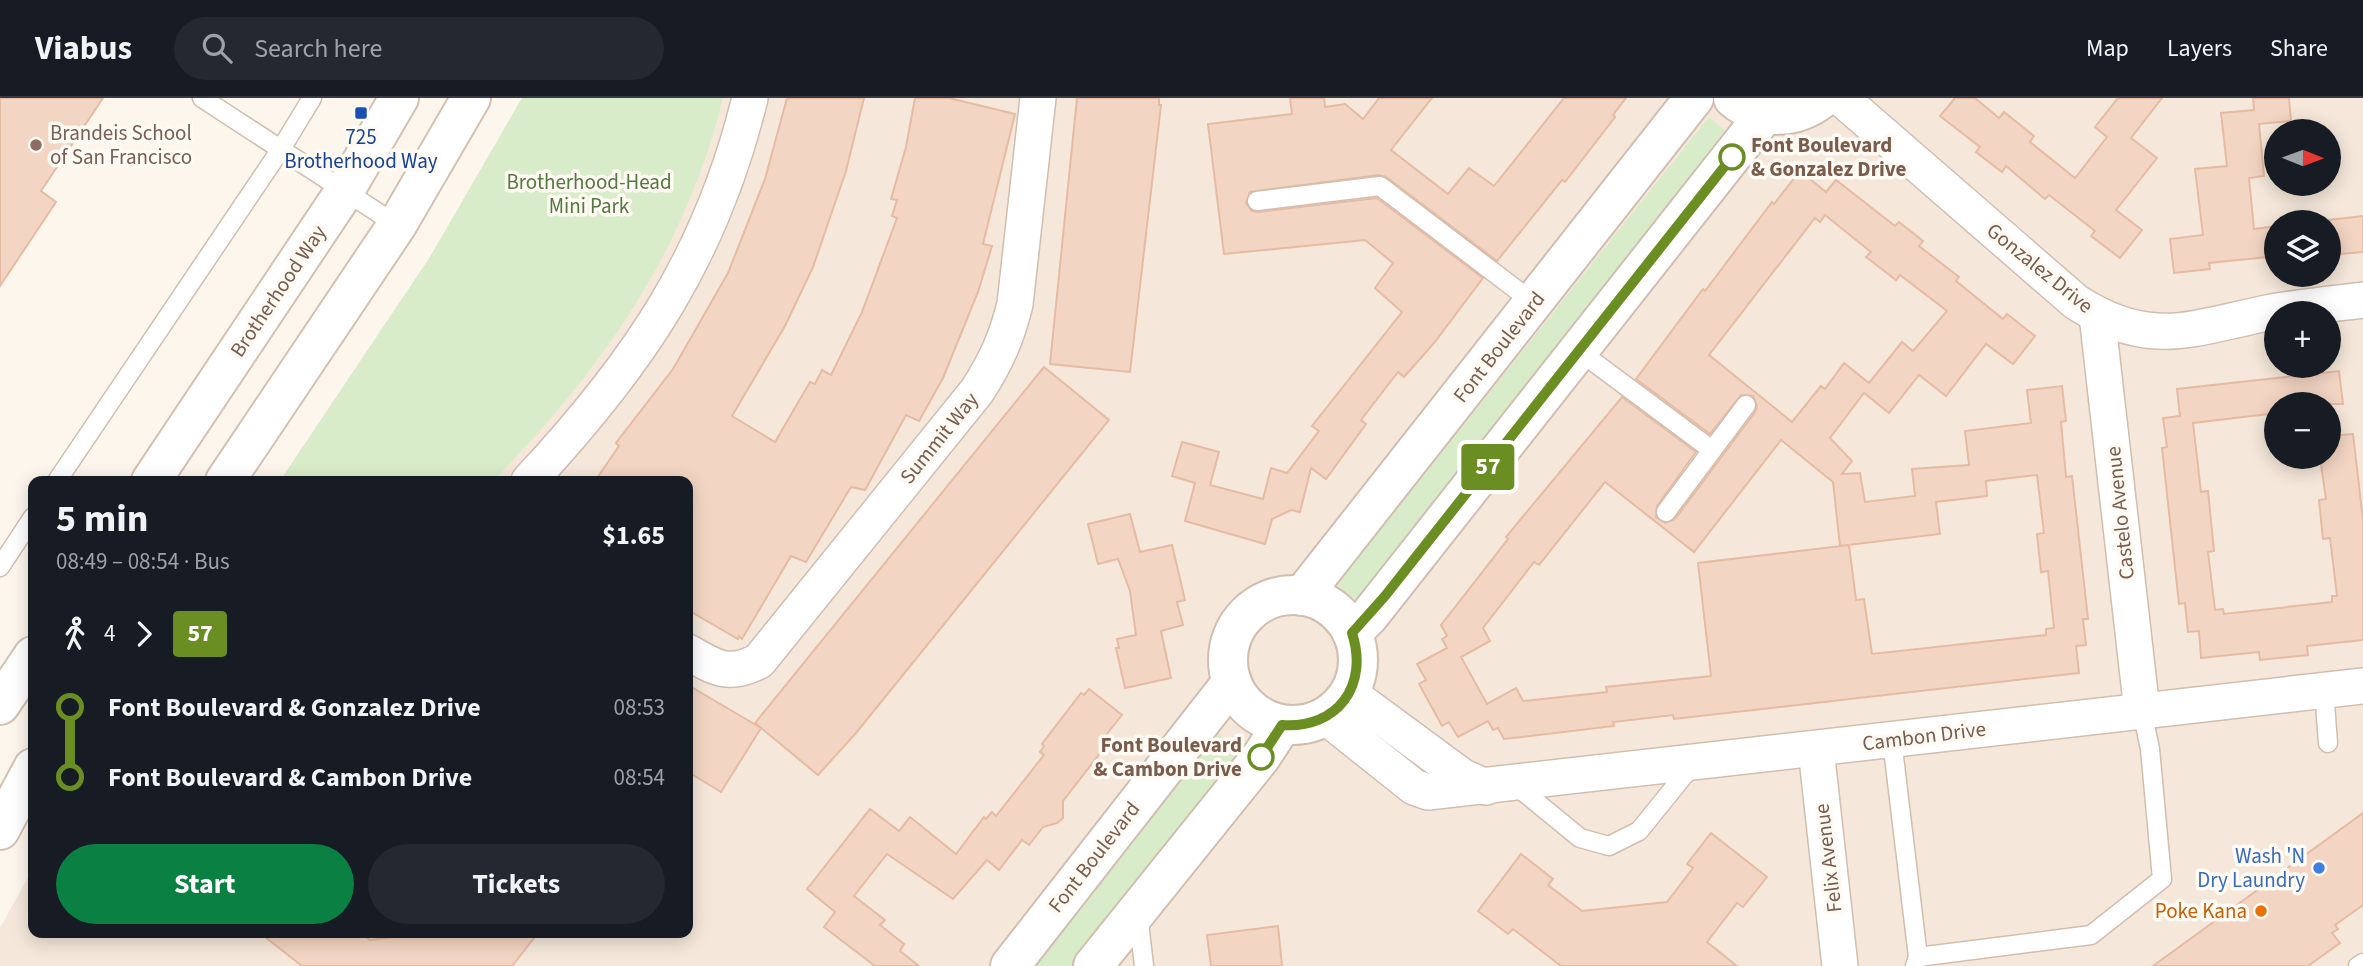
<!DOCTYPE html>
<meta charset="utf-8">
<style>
:root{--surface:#171b24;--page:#242831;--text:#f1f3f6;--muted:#9ea1a6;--line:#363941;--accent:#0b8043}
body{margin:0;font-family:"Source Sans 3",sans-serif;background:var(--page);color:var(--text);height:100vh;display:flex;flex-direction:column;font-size:26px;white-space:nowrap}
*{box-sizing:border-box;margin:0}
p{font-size:23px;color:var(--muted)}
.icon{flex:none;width:38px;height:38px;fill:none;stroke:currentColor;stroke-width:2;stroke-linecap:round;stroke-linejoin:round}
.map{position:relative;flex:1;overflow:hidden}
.drawer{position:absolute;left:28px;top:378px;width:665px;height:462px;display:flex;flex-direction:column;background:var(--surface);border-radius:14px;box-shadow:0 4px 18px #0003}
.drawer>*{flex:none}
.badge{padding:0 14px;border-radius:5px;font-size:24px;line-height:46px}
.needle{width:46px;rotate:91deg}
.controls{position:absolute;left:2264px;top:21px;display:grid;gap:14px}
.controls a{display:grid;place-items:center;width:77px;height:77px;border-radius:50%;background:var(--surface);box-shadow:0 4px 18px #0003;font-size:35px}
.map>.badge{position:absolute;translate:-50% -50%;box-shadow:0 0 0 4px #fff}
.legs{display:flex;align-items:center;gap:10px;height:77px;padding:0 28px;font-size:23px}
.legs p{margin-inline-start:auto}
.overview{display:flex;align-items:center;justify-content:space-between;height:119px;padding:0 28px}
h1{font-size:38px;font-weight:700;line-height:52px}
.primary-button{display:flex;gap:14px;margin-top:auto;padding:14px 28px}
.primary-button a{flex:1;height:80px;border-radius:42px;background:var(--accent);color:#fff;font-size:28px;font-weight:700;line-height:80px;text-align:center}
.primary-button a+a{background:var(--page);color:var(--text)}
ul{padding:0 28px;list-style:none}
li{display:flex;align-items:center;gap:24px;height:70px;font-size:26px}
li i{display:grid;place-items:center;width:10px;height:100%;margin:0 9px;background:currentColor}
li i::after{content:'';width:18px;height:18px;margin:-9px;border:5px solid;border-radius:50%;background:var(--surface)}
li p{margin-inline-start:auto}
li:first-child i{background:linear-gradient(#0000 50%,currentColor 0)}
li:last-child i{background:linear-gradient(currentColor 50%,#0000 0)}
header{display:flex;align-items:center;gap:42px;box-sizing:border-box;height:98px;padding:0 35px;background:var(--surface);border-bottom:2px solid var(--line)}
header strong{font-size:33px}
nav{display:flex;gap:38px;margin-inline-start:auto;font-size:24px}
.search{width:490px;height:63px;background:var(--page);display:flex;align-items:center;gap:18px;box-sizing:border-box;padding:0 24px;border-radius:38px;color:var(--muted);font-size:26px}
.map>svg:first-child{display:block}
.residential{fill:#f5e8da;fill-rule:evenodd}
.green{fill:#d8ecc9}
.building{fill:#f3d5c3;stroke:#e6bba3;stroke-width:2;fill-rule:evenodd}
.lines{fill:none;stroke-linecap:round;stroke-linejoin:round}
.service-casing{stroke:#d1beb0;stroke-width:21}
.minor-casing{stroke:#d1beb0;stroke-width:38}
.tertiary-casing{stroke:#d1beb0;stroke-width:42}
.secondary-casing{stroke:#d6c0b0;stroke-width:42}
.service{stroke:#fff;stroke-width:18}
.minor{stroke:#fff;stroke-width:35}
.tertiary{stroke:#fff;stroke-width:38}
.secondary{stroke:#fff;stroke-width:38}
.line-1-casing{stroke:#fff;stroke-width:16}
.line-1{stroke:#6b8e23;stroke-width:10}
.transit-dot{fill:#1a4fb4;stroke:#fffaf3;stroke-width:2.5}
.education-dot{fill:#8d6e63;stroke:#fffaf3;stroke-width:2.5}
.stop-1-dot{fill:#fff;stroke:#6b8e23;stroke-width:3.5}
.shop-dot{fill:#3f7fe0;stroke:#fffaf3;stroke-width:2.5}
.food-dot{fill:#e8710a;stroke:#fffaf3;stroke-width:2.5}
.labels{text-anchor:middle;stroke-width:7;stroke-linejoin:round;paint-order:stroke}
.education-label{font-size:21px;fill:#785e54;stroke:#fffaf3;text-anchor:start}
.transit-label{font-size:21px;fill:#164399;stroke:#fffaf3}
.stop-label{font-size:21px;font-weight:bold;fill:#7a5c4d;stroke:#fffaf3;text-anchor:start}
.park-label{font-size:21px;fill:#537a41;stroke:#fffaf3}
.street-label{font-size:21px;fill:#7a5c4d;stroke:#fffaf3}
.shop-label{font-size:21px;fill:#366cbe;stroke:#fffaf3;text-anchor:end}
.food-label{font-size:21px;fill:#c56008;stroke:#fffaf3;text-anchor:end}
</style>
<header>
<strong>Viabus</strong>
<div class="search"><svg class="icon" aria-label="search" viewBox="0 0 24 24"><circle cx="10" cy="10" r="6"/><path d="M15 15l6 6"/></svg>Search here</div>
<nav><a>Map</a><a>Layers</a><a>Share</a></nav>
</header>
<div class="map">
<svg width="2363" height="868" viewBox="0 0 2363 868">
<rect width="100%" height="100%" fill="#fdf6ec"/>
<path class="residential" d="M 522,0 L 2363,0 L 2363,868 L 0,868 L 0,830 L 33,770 L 33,835 L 688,835 L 688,383 L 280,383 L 430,159 ZM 2277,33 L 2329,33 L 2329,86 L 2277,86 ZM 2277,124 L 2329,124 L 2329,177 L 2277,177 ZM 2277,215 L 2329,215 L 2329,268 L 2277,268 ZM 2277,306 L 2329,306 L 2329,359 L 2277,359 Z"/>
<g class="green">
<path d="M 522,0 L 723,0 C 686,152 601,273 493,383 L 280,383 L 430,159 Z"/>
<path d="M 1709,19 L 1730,37 L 1359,505 L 1337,486 Z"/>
<path d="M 1218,635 L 1243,655 L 1073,868 L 1033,868 Z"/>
</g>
<g class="building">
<path d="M 0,0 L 103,0 L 41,93 L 56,104 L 0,188 Z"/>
<path d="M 787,0 L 864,0 L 846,73 L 813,169 L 785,228 L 732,318 L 775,344 L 810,284 L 815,286 L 822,272 L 831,277 L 862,214 L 897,120 L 892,118 L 897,102 L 891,101 L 906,49 L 915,0 L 949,0 L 1015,16 L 983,146 L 992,148 L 978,194 L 943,280 L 919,323 L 906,317 L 865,392 L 851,389 L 806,464 L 791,458 L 742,541 L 739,538 L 738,541 L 688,512 L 688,383 L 595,383 L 619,348 L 616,345 L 673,271 L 728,175 L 765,81 Z"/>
<path d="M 1077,0 L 1159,0 L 1159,7 L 1161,7 L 1130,274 L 1050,266 Z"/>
<path d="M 1290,0 L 1324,0 L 1325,9 L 1345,6 L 1363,21 L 1379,0 L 1432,0 L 1391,52 L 1448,96 L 1469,70 L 1494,88 L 1564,0 L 1626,0 L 1613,17 L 1615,19 L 1565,84 L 1562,82 L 1497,163 L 1386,79 L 1379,77 L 1250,94 L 1246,105 L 1252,113 L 1258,114 L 1377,100 L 1483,180 L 1434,245 L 1404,279 L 1398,274 L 1361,322 L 1366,326 L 1326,381 L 1311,370 L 1300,414 L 1291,412 L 1272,421 L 1265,446 L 1185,423 L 1195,385 L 1172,378 L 1182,344 L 1219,354 L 1210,387 L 1263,401 L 1271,370 L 1287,375 L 1319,333 L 1312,328 L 1402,214 L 1375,190 L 1393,165 L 1365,142 L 1224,156 L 1208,26 L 1292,16 Z"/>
<path d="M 1955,0 L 1975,0 L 1999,20 L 2004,14 L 2034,38 L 2030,44 L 2075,80 L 2107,39 L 2095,29 L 2118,0 L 2162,0 L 2131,40 L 2157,60 L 2116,112 L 2142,132 L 2120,160 L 2091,138 L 2095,133 L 2049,97 L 2045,101 L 2006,68 L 2002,74 L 1976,54 L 1980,49 L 1940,18 Z"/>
<path d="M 2253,0 L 2289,0 L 2291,23 L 2259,26 L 2264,78 L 2249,80 L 2254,131 L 2277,128 L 2277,158 L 2209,165 L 2210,171 L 2174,175 L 2170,141 L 2203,137 L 2195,71 L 2227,68 L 2221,15 L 2254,12 Z"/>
<path d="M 1800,73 L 1826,94 L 1836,82 L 1895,128 L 1899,124 L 1923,143 L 1919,148 L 1959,179 L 1956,183 L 2003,221 L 2007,216 L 2035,238 L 2013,266 L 1986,246 L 1946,298 L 1919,277 L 1889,315 L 1864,295 L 1830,340 L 1852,363 L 1842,376 L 1860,375 L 1865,404 L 1915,398 L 1912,371 L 1969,367 L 1965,333 L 2031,325 L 2027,292 L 2062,288 L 2066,323 L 2061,324 L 2066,379 L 2072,378 L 2088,521 L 2083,521 L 2086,547 L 2076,548 L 2079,575 L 1674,621 L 1673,617 L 1613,624 L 1614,628 L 1504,641 L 1498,630 L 1493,632 L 1488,623 L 1458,639 L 1449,624 L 1442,628 L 1419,586 L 1426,582 L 1417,566 L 1447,550 L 1442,541 L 1447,538 L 1441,527 L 1508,441 L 1506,439 L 1622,299 L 1696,354 L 1657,408 L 1656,419 L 1665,425 L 1675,421 L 1755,314 L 1757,308 L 1753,298 L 1741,297 L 1710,336 L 1636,281 L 1703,191 L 1705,193 L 1772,104 L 1774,106 ZM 1825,117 L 1871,154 L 1866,159 L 1896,182 L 1900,177 L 1947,213 L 1913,253 L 1902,244 L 1869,285 L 1844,265 L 1825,291 L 1821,288 L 1792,324 L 1709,257 L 1815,120 L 1820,124 ZM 1781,342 L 1833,384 L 1840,448 L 1940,436 L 1936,404 L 1987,398 L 1986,383 L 2037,377 L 2044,435 L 2037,436 L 2041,474 L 2048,473 L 2054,530 L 2046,531 L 2046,537 L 1872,556 L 1864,501 L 1856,502 L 1849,447 L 1698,465 L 1711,578 L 1606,589 L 1607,594 L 1523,603 L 1516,590 L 1487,606 L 1461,559 L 1490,543 L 1483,530 L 1534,464 L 1539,467 L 1605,384 L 1694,454 Z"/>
<path d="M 2363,118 L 2363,154 L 2329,157 L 2329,122 Z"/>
<path d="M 1044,269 L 1109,322 L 856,635 L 818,677 L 755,625 Z"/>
<path d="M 2339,273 L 2343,306 L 2277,306 L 2277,315 L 2193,325 L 2201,394 L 2208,393 L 2214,453 L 2208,454 L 2215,512 L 2223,511 L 2224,516 L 2332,504 L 2332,498 L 2337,498 L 2330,440 L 2323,441 L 2319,402 L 2326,401 L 2320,359 L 2329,359 L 2329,338 L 2353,336 L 2363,422 L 2363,542 L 2307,548 L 2308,557 L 2260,562 L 2259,554 L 2201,560 L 2199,533 L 2188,534 L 2185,505 L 2179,506 L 2162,350 L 2167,349 L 2163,320 L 2180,318 L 2177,291 Z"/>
<path d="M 1130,416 L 1140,454 L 1172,447 L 1185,502 L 1177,504 L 1183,527 L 1161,533 L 1171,580 L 1125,590 L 1116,550 L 1119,550 L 1117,541 L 1136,537 L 1130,493 L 1118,461 L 1098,466 L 1088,426 Z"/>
<path d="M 688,587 L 761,630 L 721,694 L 688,674 Z"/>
<path d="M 1089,591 L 1122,617 L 1106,637 L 1111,641 L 1063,703 L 1063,720 L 1057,725 L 1043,729 L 1029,747 L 1022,742 L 999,772 L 987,762 L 953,801 L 887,756 L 854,798 L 885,822 L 880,827 L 904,846 L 900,853 L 919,868 L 875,868 L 824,829 L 835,814 L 807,791 L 870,711 L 899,733 L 910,719 L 956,756 L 984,719 L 986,721 L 992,714 L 996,718 L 1044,657 L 1040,654 L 1044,648 L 1042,646 L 1081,595 L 1084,597 Z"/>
<path d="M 2363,715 L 2363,807 L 2335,827 L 2338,831 L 2332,835 L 2340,845 L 2308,868 L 2153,868 Z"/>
<path d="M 1711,735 L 1767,779 L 1743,809 L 1737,805 L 1707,844 L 1737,868 L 1561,868 L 1513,831 L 1508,836 L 1478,813 L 1521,756 L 1553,781 L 1548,787 L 1582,813 L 1667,804 L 1693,770 L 1687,766 Z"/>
<path d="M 1278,828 L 1282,868 L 1211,868 L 1207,837 Z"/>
<path d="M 260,835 L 361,835 L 370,842 L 428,835 L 538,835 L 512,868 L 302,868 Z"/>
</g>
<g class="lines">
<defs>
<g id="service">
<path d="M 202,0 L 397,127"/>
<path d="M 1257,103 L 1380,88 L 1534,205"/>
<path d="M 1579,253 L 1712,352"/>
<path d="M 57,383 L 281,51 L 312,0"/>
<path d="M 1666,414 L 1746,307"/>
<path d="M 0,469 L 33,419"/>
<path d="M 2324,592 L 2328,645"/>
<path d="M 1892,642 L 1918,859 L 1915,868"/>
<path d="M 1514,686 L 1580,740 L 1609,748 L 1639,733 L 1694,665"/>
<path d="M 1138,816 L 1144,868"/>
<path d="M 1918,859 L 2091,837 L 2162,781 L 2150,651 L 2142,613"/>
<path d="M 2358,868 L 2363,865"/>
</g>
<g id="minor">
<path d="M 1841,0 L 2076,204 C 2149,251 2190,231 2267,215 C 2299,209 2331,206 2363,202"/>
<path d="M 2097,217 L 2142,613"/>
<path d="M 529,383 C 639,265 711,159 750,0"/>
<path d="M 688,554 C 715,570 729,579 759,563 L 977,293 C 996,264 1007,239 1015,206 L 1038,0"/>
<path d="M 1349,595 L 1463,679 L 1486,689"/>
<path d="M 1326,619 L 1414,689 L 1428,694 L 2363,588"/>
<path d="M 1816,651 L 1840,868"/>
</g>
<g id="tertiary">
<path d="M 1733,0 C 1760,23 1795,22 1823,0"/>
<circle cx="1293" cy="562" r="65"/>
<path d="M 1302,498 L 1694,0"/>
<path d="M 1352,535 L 1369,518 L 1765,16"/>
<path d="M 1010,868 L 1232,584"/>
<path d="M 1093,868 L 1261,659 L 1282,627"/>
</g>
<g id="secondary">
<path d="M 151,383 L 344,94 L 399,0"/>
<path d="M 225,383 L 397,127 L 471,0"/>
<path d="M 0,607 L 33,558"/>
<path d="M 0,732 L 33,670"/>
</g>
</defs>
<use href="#service" class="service-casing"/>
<use href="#minor" class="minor-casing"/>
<use href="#tertiary" class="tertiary-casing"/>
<use href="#secondary" class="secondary-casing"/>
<use href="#service" class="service"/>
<use href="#minor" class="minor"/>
<use href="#tertiary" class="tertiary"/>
<use href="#secondary" class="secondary"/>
</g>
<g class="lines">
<defs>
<path id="line-1" d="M 1261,659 L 1282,627 C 1338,631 1369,587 1352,535 L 1385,498 L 1732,59"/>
</defs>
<use href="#line-1" class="line-1-casing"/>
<use href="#line-1" class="line-1"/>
</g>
<rect class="transit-dot" x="354" y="8" width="14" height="14" rx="3.5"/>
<circle class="education-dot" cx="36" cy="47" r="7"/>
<g class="stop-1-dot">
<circle cx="1732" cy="59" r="12"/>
<circle cx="1261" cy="659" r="12"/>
</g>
<circle class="shop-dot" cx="2319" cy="770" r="7"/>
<circle class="food-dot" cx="2261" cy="813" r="7"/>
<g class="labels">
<g class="education-label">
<text x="50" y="42">Brandeis School<tspan x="50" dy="24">of San Francisco</tspan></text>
</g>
<g class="transit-label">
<text x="361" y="46">725<tspan x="361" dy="24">Brotherhood Way</tspan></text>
</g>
<g class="stop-label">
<text x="1751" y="54">Font Boulevard<tspan x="1751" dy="24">&amp; Gonzalez Drive</tspan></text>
<text x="1242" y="654" text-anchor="end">Font Boulevard<tspan x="1242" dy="24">&amp; Cambon Drive</tspan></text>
</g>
<g class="park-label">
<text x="589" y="91">Brotherhood-Head<tspan x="589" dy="24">Mini Park</tspan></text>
</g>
<g class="street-label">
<text transform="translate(2040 170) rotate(39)" y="7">Gonzalez Drive</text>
<text transform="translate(278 193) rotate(-56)" y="7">Brotherhood Way</text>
<text transform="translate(1499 249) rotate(-52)" y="7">Font Boulevard</text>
<text transform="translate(939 340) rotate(-51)" y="7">Summit Way</text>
<text transform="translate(2120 415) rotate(-96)" y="7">Castelo Avenue</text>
<text transform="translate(1924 638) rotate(-7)" y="7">Cambon Drive</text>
<text transform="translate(1094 759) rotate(-52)" y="7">Font Boulevard</text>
<text transform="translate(1828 760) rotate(-97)" y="7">Felix Avenue</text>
</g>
<g class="shop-label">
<text x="2305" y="765">Wash 'N<tspan x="2305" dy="24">Dry Laundry</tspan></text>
</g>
<g class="food-label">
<text x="2247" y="820">Poke Kana</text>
</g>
</g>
</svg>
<div class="controls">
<a><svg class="needle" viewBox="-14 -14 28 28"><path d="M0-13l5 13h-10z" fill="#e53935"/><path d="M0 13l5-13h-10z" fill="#9ea1a6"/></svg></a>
<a><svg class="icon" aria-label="layers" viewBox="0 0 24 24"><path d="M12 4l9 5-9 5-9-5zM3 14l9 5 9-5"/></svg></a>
<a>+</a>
<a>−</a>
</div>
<b class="badge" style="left:1488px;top:369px;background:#6b8e23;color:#fff">57</b>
<section class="drawer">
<div class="overview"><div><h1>5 min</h1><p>08:49 – 08:54 · Bus</p></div><b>$1.65</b></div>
<div class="legs"><svg class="icon" aria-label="walk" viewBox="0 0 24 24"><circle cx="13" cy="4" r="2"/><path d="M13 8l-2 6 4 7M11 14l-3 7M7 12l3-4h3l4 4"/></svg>4<svg class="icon" aria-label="forward" viewBox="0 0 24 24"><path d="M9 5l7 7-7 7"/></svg><b class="badge" style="background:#6b8e23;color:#fff">57</b></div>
<ul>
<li><i style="color:#6b8e23"></i><b>Font Boulevard &amp; Gonzalez Drive</b><p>08:53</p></li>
<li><i style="color:#6b8e23"></i><b>Font Boulevard &amp; Cambon Drive</b><p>08:54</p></li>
</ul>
<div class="primary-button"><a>Start</a><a>Tickets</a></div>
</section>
</div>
